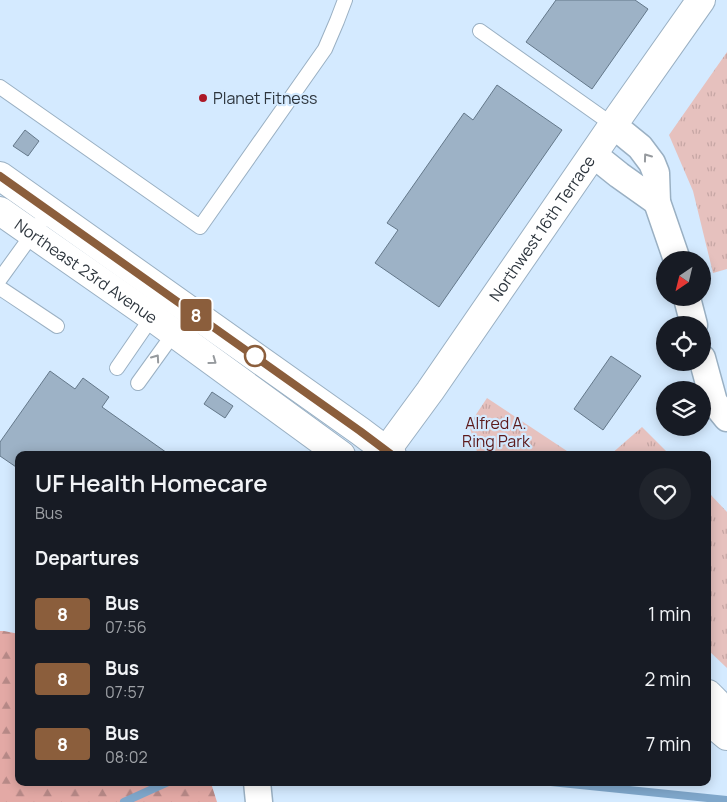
<!DOCTYPE html>
<style>
:root{--surface:#171b24;--page:#20242c;--text:#f1f3f6;--muted:#9ea1a6}
body{margin:0;font-family:Manrope,sans-serif;background:var(--page);color:var(--text);height:100vh;display:flex;flex-direction:column;font-size:19px;white-space:nowrap}
*{box-sizing:border-box;margin:0}
p{font-size:16px;color:var(--muted)}
.icon{flex:none;width:28px;height:28px;fill:none;stroke:currentColor;stroke-width:2;stroke-linecap:round;stroke-linejoin:round}
.map{position:relative;flex:1;overflow:hidden}
.side{position:absolute;left:15px;top:451px;width:696px;height:335px;display:flex;flex-direction:column;background:var(--surface);border-radius:10px;box-shadow:0 2px 12px #0003}
.side>*{flex:none}
.badge{padding:0 10px;border-radius:4px;font-size:18px;line-height:32px}
.needle{width:32px;rotate:215deg}
.buttons{position:absolute;left:656px;top:251px;display:grid;gap:10px}
.buttons a{display:grid;place-items:center;width:55px;height:55px;border-radius:50%;background:var(--surface);box-shadow:0 2px 12px #0003;font-size:25px}
.map>.badge{position:absolute;translate:-50% -50%;box-shadow:0 0 0 2px #fff}
h2{padding:0 20px;font-size:19px;line-height:45px}
.round{display:grid;place-items:center;flex:none;width:52px;height:52px;border-radius:26px;background:var(--page)}
.headline{display:flex;align-items:center;justify-content:space-between;height:85px;padding:0 20px}
h1{font-size:24px;font-weight:600;line-height:38px}
ul{padding:0;list-style:none}
li{display:flex;align-items:center;gap:15px;height:65px;padding:0 20px}
li div{flex:1}
li b{display:block;font-size:19px}
li em{font-style:normal}
li .badge{min-width:55px;font-weight:700;text-align:center}
.map>svg:first-child{display:block}
.grass{fill:url(#grass-tufts)}
.forest{fill:url(#forest-firs)}
.lines{fill:none;stroke-linecap:round;stroke-linejoin:round}
.stream{stroke:#7fa7cb;stroke-width:8}
.building{fill:#9db2c6;stroke:#64788a}
.service-casing{stroke:#9ab0c3;stroke-width:16}
.minor-casing{stroke:#9ab0c3;stroke-width:29}
.tertiary-casing{stroke:#9ab0c3;stroke-width:30}
.service{stroke:#fff;stroke-width:14}
.minor{stroke:#fff;stroke-width:26}
.tertiary{stroke:#fff;stroke-width:28}
.oneway{stroke:#969a9e}
.line-casing{stroke:#fff;stroke-width:11}
.line{stroke:#8b5e3c;stroke-width:8}
.poi-dot{fill:#ac1827;stroke:#d4eaff;stroke-width:2}
.stop-dot{fill:#fff;stroke:#8b5e3c;stroke-width:2.5}
.labels{text-anchor:middle;stroke-width:4.5;stroke-linejoin:round;paint-order:stroke}
.poi-label{font-size:16px;fill:#2d353d;stroke:#d4eaff;text-anchor:start}
.street-label{font-size:16px;fill:#2d353d;stroke:#d4eaff}
.park-label{font-size:16px;fill:#5d1a1b;stroke:#d4eaff}
</style>
<div class="map">
<svg width="727" height="802" viewBox="0 0 727 802">
<defs>
<pattern id="grass-tufts" width="24" height="20" patternUnits="userSpaceOnUse" patternTransform="scale(1.25)"><rect width="24" height="20" fill="#e6c1be"/><path d="M3 7l-1-3M5 7V3M7 7l1-3M15 17l-1-3M17 17v-4M19 17l1-3" fill="none" stroke="#c6a6a4"/></pattern>
<pattern id="forest-firs" width="22" height="20" patternUnits="userSpaceOnUse" patternTransform="scale(1.25)"><rect width="22" height="20" fill="#e3a9a5"/><path d="M5 1l3.5 6h-7zM16 11l3.5 6h-7z" fill="#b88a88"/></pattern>
</defs>
<rect width="100%" height="100%" fill="#d4eaff"/>
<g class="grass">
<path d="M 727,52 L 727,269 L 713,273 L 693,191 L 669,135 Z"/>
<path d="M 487,398 L 573,455 L 478,455 L 469,425 Z"/>
<path d="M 642,427 L 670,455 L 610,455 Z"/>
<path d="M 708,492 L 727,512 L 727,668 L 708,650 Z"/>
</g>
<path class="forest" d="M 0,631 L 4,631 L 19,634 L 19,782 L 211,783 L 217,802 L 0,802 Z"/>
<g class="lines">
<g class="stream">
<path d="M 551,782 L 727,800"/>
<path d="M 124,802 L 168,782"/>
</g>
</g>
<g class="building">
<path d="M 556,0 L 635,0 L 648,9 L 592,89 L 526,42 Z"/>
<path d="M 497,85 L 562,130 L 439,307 L 375,263 L 398,230 L 387,223 L 464,113 L 473,120 Z"/>
<path d="M 25,130 L 39,141 L 28,156 L 13,146 Z"/>
<path d="M 611,356 L 641,376 L 603,430 L 574,409 Z"/>
<path d="M 50,371 L 75,389 L 83,378 L 109,397 L 102,407 L 170,455 L 19,455 L 19,469 L 0,456 L 0,442 Z"/>
<path d="M 212,392 L 233,406 L 225,418 L 204,404 Z"/>
</g>
<g class="lines">
<defs>
<g id="service">
<path d="M 480,31 L 613,125"/>
<path d="M 0,87 L 200,227 L 325,49 L 337,21 L 345,0"/>
<path d="M 0,279 L 49,211"/>
<path d="M 0,288 L 57,326"/>
<path d="M 117,368 L 152,317"/>
<path d="M 138,383 L 174,333"/>
</g>
<g id="minor">
<path d="M 613,125 L 640,147 L 652,163 L 656,173 L 657,202 L 677,260"/>
<path d="M 594,155 L 619,175 L 657,202"/>
<path d="M 687,298 L 694,325"/>
<path d="M 702,358 L 714,402 L 727,418"/>
<path d="M 257,782 L 259,802"/>
</g>
<g id="tertiary">
<path d="M 0,176 L 360,431 L 392,455"/>
<path id="s1" d="M 0,211 L 152,317 L 341,455"/>
<path id="s2" d="M 386,451 L 430,391 L 613,125 L 701,0"/>
<path d="M 708,694 L 727,713"/>
<path d="M 708,720 L 727,736"/>
</g>
</defs>
<use href="#service" class="service-casing"/>
<use href="#minor" class="minor-casing"/>
<use href="#tertiary" class="tertiary-casing"/>
<use href="#service" class="service"/>
<use href="#minor" class="minor"/>
<use href="#tertiary" class="tertiary"/>
</g>
<defs><path id="oneway-chevron" d="M-2-3.5L2.5 0L-2 3.5" fill="none" stroke-width="1.6" stroke-linecap="round" stroke-linejoin="round" transform="scale(1.25)"/></defs>
<g class="oneway">
<use href="#oneway-chevron" transform="translate(647 157) rotate(-126)"/>
<use href="#oneway-chevron" transform="translate(156 358) rotate(-55)"/>
<use href="#oneway-chevron" transform="translate(213 361) rotate(36)"/>
</g>
<g class="lines">
<defs>
<path id="line" d="M 0,176 L 360,431 L 392,455"/>
</defs>
<use href="#line" class="line-casing"/>
<use href="#line" class="line"/>
</g>
<circle class="poi-dot" cx="203" cy="98" r="5"/>
<circle class="stop-dot" cx="255" cy="356" r="10"/>
<g class="labels">
<g class="poi-label">
<text x="213" y="104">Planet Fitness</text>
</g>
<g class="street-label">
<text dy="6" stroke="none"><textPath href="#s2" startOffset="272">Northwest 16th Terrace</textPath></text>
<text dy="6" stroke="none"><textPath href="#s1" startOffset="105">Northeast 23rd Avenue</textPath></text>
</g>
<g class="park-label">
<text x="496" y="429">Alfred A.<tspan x="496" dy="18">Ring Park</tspan></text>
</g>
</g>
</svg>
<div class="buttons">
<a><svg class="needle" viewBox="-14 -14 28 28"><path d="M0-13l5 13h-10z" fill="#e53935"/><path d="M0 13l5-13h-10z" fill="#9ea1a6"/></svg></a>
<a><svg class="icon" aria-label="locate" viewBox="0 0 24 24"><circle cx="12" cy="12" r="6"/><path d="M12 2v4M12 18v4M2 12h4M18 12h4"/></svg></a>
<a><svg class="icon" aria-label="layers" viewBox="0 0 24 24"><path d="M12 4l9 5-9 5-9-5zM3 14l9 5 9-5"/></svg></a>
</div>
<b class="badge" style="left:196px;top:315px;background:#8b5e3c;color:#fff">8</b>
<section class="side">
<div class="headline"><div><h1>UF Health Homecare</h1><p>Bus</p></div><a class="round"><svg class="icon" aria-label="heart" viewBox="0 0 24 24"><path d="M12 20l-8-8c-3-5 5-10 8-4 3-6 11-1 8 4z"/></svg></a></div>
<h2>Departures</h2>
<ul>
<li><span class="badge" style="background:#8b5e3c;color:#fff">8</span><div><b>Bus</b><p>07:56</p></div><em>1 min</em></li>
<li><span class="badge" style="background:#8b5e3c;color:#fff">8</span><div><b>Bus</b><p>07:57</p></div><em>2 min</em></li>
<li><span class="badge" style="background:#8b5e3c;color:#fff">8</span><div><b>Bus</b><p>08:02</p></div><em>7 min</em></li>
</ul>
</section>
</div>
